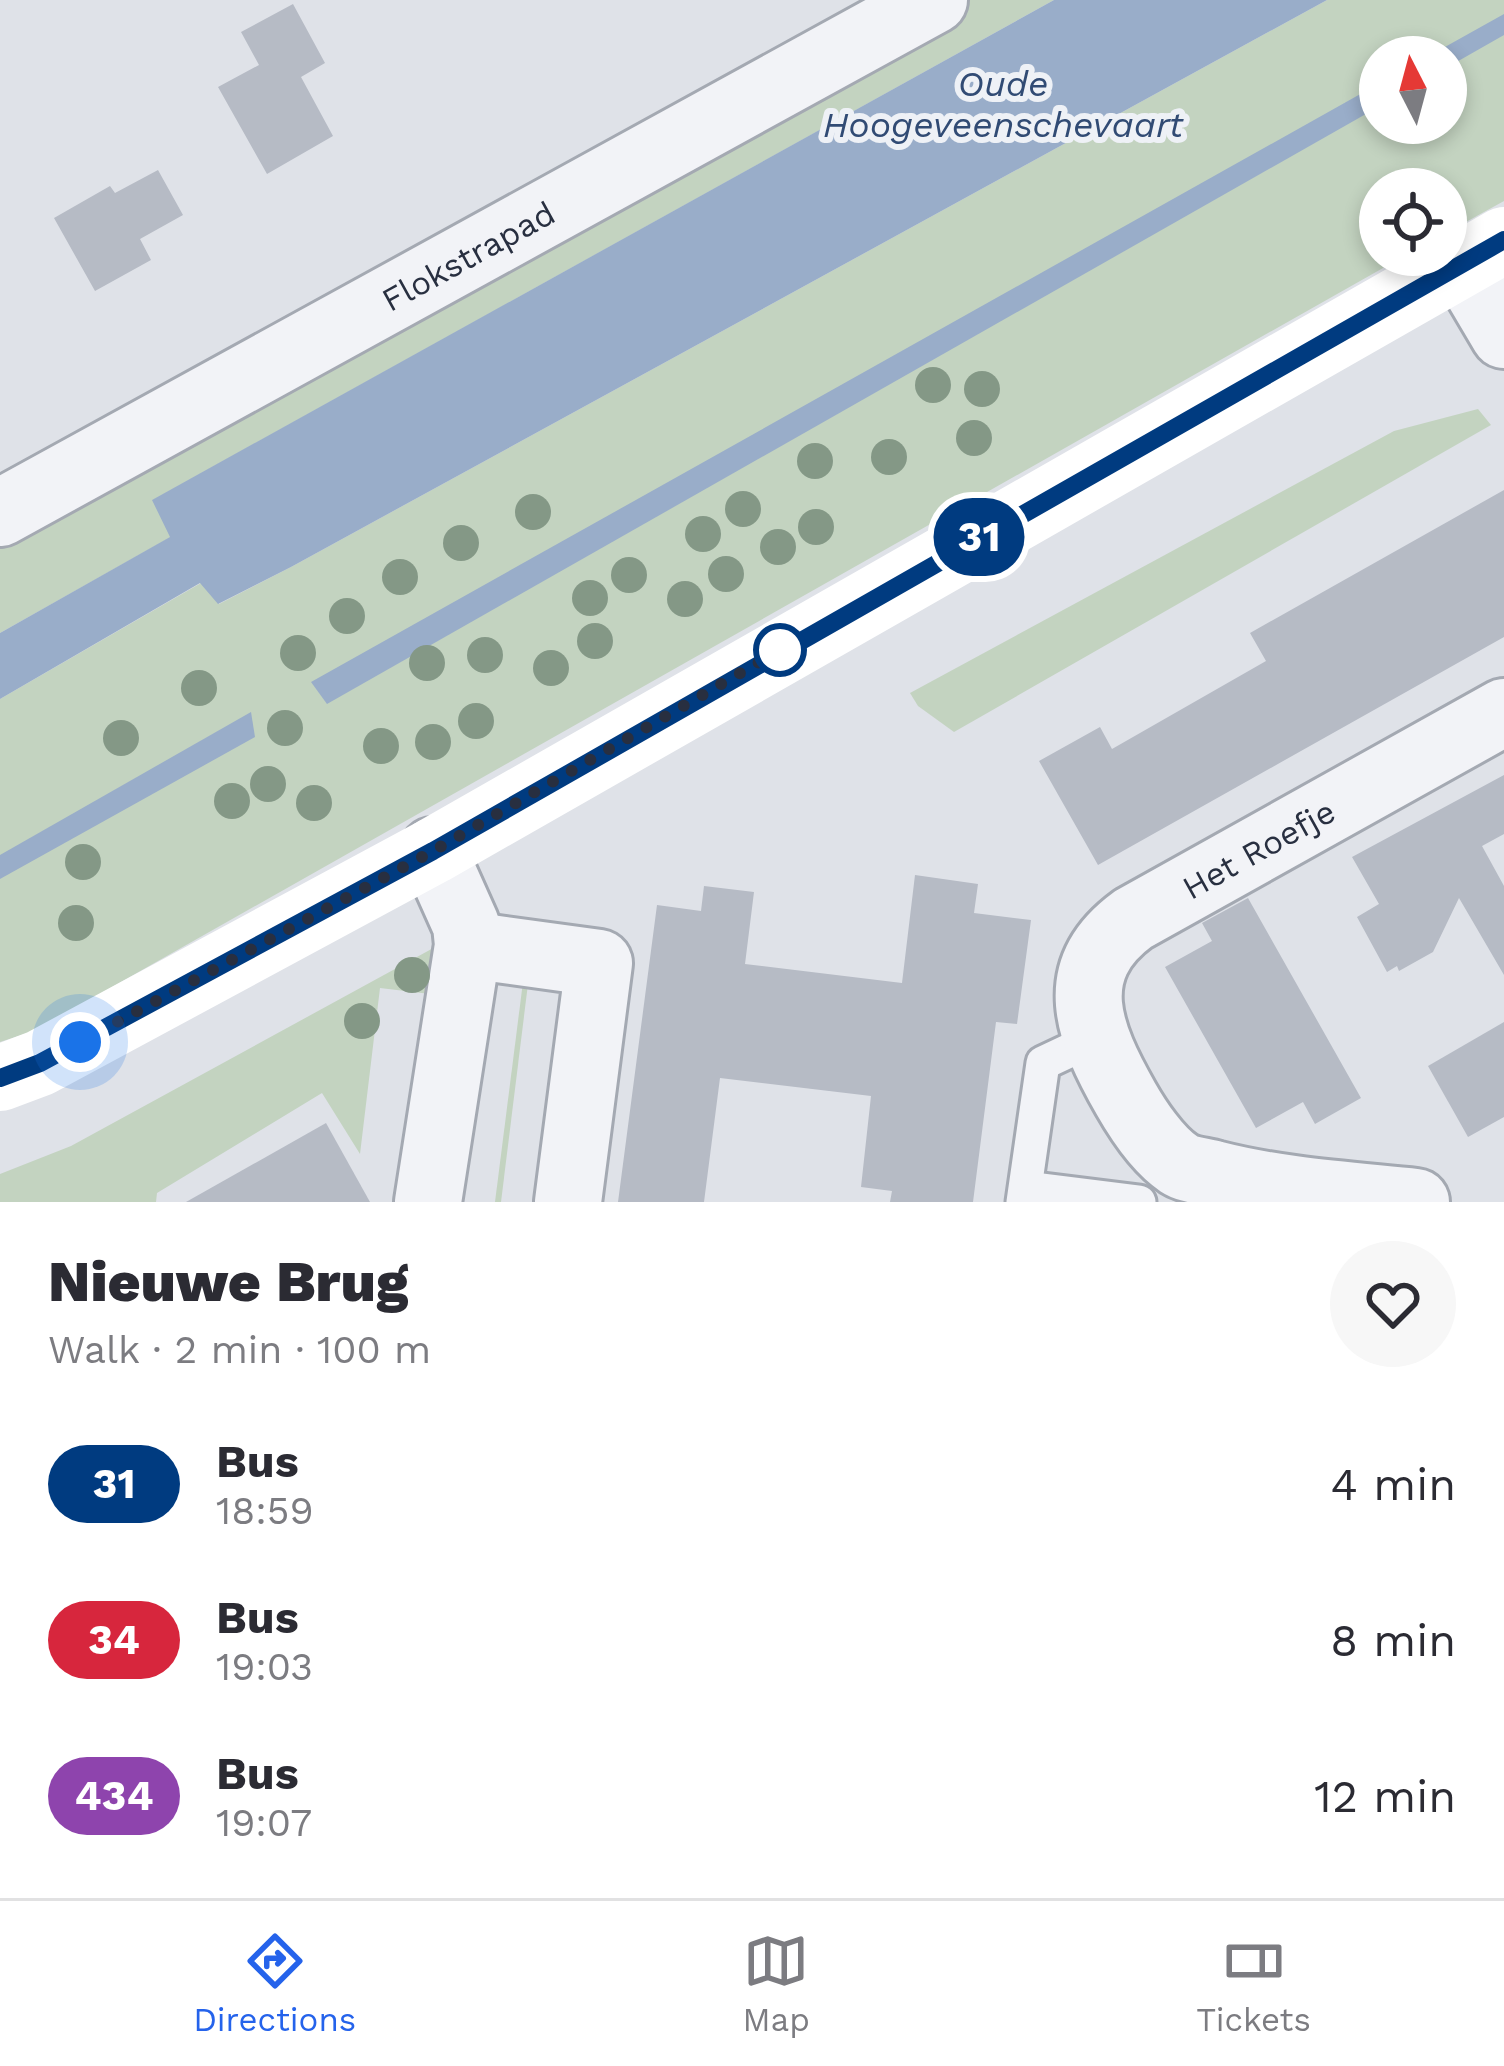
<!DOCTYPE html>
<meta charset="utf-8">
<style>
:root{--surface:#fff;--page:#f7f7f7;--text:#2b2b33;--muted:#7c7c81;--line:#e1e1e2;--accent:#2563eb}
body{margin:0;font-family:"Work Sans",sans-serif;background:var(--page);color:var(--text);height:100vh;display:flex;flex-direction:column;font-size:45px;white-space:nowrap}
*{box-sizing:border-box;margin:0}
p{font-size:39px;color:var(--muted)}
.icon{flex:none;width:66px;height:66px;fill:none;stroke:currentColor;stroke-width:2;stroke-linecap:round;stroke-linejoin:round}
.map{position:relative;height:1202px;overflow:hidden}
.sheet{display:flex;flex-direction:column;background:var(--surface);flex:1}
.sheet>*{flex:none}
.badge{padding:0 24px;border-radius:39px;font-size:42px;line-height:78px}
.needle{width:78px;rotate:354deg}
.tools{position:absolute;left:1359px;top:36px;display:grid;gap:24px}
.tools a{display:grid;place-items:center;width:108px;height:108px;border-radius:50%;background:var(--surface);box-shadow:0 6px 18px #0003;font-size:60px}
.you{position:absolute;width:60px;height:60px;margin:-30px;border:9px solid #fff;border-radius:50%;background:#1a73e8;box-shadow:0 0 0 18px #1a73e833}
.map>.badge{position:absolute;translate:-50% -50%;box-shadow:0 0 0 6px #fff}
.round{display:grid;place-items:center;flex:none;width:126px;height:126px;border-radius:63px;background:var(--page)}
.summary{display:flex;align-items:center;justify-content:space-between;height:204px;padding:0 48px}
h1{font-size:57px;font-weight:800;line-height:90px}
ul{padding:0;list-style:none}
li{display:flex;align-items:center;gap:36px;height:156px;padding:0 48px}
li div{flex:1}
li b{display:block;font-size:45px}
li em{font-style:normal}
li .badge{min-width:132px;font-weight:700;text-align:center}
.menu{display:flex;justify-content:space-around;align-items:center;height:168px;border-top:3px solid var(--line);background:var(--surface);font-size:33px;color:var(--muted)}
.menu a{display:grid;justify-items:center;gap:6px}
.menu .on{color:var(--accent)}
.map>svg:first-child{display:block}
.green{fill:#c3d3c0;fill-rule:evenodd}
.water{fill:#99adc9}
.building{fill:#b6bbc5}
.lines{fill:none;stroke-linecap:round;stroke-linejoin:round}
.service-casing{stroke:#a4a9b2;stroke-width:39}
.minor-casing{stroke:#a4a9b2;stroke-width:72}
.service{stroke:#f2f3f7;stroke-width:33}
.minor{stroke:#f2f3f7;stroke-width:66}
.secondary{stroke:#fff;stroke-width:66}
.tree{fill:#849886}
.line-casing{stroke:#fff;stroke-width:27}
.line{stroke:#003b80;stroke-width:18}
.walk{stroke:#282f40;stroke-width:12;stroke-dasharray:0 21.6}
.stop-dot{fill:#fff;stroke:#003b80;stroke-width:6}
.labels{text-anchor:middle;stroke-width:12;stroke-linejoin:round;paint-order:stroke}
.street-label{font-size:33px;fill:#282f40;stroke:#eef1f6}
.water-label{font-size:36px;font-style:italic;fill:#314b74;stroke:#eef1f6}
</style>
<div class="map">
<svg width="1504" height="1202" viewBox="0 0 1504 1202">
<rect width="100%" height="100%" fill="#dfe2e8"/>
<g class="green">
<path d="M 970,0 L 1054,0 L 153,500 L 171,537 L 0,633 L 0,532 Z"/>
<path d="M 1327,0 L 1504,0 L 1504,201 L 1446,233 L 1446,189 L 1380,189 L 1380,255 L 1406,255 L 105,991 L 34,1031 L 0,1042 L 0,699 L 201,583 L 219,604 L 291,567 ZM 1380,57 L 1446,57 L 1446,123 L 1380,123 Z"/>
<path d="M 1478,409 L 1491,425 L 954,732 L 918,706 L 910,693 L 1394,431 Z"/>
<path d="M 437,946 L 430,994 L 380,988 L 360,1154 L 322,1093 L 157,1193 L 156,1202 L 0,1202 L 0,1174 L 71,1146 Z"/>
<path d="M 524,974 L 529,976 L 501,1202 L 495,1202 Z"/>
</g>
<g class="water">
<path d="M 1054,0 L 1327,0 L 291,567 L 218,604 L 200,583 L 0,699 L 0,633 L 170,537 L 152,500 Z"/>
<path d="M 1504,14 L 1504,35 L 1446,68 L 1446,57 L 1427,57 Z"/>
<path d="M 1380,83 L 1380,106 L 327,704 L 311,682 Z"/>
<path d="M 251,712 L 255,737 L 0,879 L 0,855 Z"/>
</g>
<g class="building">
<path d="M 293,4 L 325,63 L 301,77 L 333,136 L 267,174 L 218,87 L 259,65 L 241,32 Z"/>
<path d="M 158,170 L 183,215 L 140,239 L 151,260 L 95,291 L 54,218 L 110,186 L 115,193 Z"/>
<path d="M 1504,490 L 1504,637 L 1098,865 L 1039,761 L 1100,727 L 1112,749 L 1266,661 L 1250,633 Z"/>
<path d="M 1504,775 L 1504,834 L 1482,846 L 1504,886 L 1504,975 L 1459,898 L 1433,952 L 1399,971 L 1397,966 L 1387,972 L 1357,917 L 1379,904 L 1352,857 Z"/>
<path d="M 915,875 L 978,884 L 974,913 L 1031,920 L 1017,1024 L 996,1022 L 973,1202 L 890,1202 L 892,1191 L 861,1187 L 871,1096 L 720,1078 L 704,1202 L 618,1202 L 657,905 L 701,911 L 704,886 L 754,892 L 745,964 L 902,983 Z"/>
<path d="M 1248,898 L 1361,1098 L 1315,1124 L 1303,1102 L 1256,1128 L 1165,967 L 1212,941 L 1202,923 Z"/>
<path d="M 1504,1022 L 1504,1117 L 1468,1137 L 1428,1066 Z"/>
<path d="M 326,1123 L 370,1202 L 186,1202 Z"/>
</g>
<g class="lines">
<defs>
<g id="service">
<path d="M 1027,1188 L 1139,1202"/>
<path d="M 1023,1202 L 1043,1063 L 1096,1038"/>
</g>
<g id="minor">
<path d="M 1462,264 L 1504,335"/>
<path id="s1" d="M 0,513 L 934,0"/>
<path d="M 468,945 L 599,963 L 568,1202"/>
<path d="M 428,1202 L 468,945 L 466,925 L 433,851"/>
<path id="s2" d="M 1416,1202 C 1349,1195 1280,1191 1214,1174 C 1204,1171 1188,1170 1179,1164 C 1158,1150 1138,1120 1126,1099 C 1089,1034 1062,971 1133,919 L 1504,712"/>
</g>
</defs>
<use href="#service" class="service-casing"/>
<use href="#minor" class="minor-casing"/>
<use href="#service" class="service"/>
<use href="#minor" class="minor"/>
<path class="secondary" d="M 0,1078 L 40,1063 L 433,851 L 1504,240"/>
</g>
<g class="tree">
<circle cx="933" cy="385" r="18"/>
<circle cx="982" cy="389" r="18"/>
<circle cx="974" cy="438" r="18"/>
<circle cx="889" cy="457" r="18"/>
<circle cx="815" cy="461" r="18"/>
<circle cx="743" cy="509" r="18"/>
<circle cx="533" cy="512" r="18"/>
<circle cx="816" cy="527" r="18"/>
<circle cx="703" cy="534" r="18"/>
<circle cx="461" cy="543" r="18"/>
<circle cx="778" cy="547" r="18"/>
<circle cx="726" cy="574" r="18"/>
<circle cx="629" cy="575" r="18"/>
<circle cx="400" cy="577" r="18"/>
<circle cx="590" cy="598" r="18"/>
<circle cx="685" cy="599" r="18"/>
<circle cx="347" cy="616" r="18"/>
<circle cx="595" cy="641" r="18"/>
<circle cx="298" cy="653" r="18"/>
<circle cx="485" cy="655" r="18"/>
<circle cx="427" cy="663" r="18"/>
<circle cx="551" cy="668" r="18"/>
<circle cx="199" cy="688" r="18"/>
<circle cx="476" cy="721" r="18"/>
<circle cx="285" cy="728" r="18"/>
<circle cx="121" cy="738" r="18"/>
<circle cx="433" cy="742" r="18"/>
<circle cx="381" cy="746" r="18"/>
<circle cx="268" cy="784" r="18"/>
<circle cx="232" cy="801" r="18"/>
<circle cx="314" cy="803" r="18"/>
<circle cx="83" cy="862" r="18"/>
<circle cx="76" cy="923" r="18"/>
<circle cx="412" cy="975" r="18"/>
<circle cx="362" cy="1021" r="18"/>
</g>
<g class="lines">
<defs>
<path id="line" d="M 0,1078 L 40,1063 L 433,851 L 1504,240"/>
</defs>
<use href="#line" class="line-casing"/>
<use href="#line" class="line"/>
<path class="walk" d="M 80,1042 L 433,851 L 780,650"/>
</g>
<circle class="stop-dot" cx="780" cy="650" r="24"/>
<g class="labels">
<g class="street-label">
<text dy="12" stroke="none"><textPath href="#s1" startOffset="534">Flokstrapad</textPath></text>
<text dy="12" stroke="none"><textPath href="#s2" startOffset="672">Het Roefje</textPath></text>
</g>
<g class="water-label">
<text x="1003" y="96">Oude<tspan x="1003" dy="41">Hoogeveenschevaart</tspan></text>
</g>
</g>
</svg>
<div class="tools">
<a><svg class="needle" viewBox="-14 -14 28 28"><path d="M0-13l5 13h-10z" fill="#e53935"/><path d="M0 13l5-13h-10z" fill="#7c7c81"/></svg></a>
<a><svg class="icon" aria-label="locate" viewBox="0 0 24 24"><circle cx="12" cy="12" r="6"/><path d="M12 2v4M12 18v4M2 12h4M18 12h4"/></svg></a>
</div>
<div class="you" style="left:80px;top:1042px"></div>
<b class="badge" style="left:979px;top:537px;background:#003b80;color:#fff">31</b>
</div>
<section class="sheet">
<div class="summary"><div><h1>Nieuwe Brug</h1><p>Walk · 2 min · 100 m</p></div><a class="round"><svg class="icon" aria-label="heart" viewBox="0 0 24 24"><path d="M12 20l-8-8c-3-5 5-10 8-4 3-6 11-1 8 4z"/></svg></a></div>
<ul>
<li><span class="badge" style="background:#003b80;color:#fff">31</span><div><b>Bus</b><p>18:59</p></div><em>4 min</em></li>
<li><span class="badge" style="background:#d7263d;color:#fff">34</span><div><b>Bus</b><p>19:03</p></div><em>8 min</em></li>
<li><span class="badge" style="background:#8e44ad;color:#fff">434</span><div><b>Bus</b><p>19:07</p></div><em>12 min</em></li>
</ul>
</section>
<nav class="menu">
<a class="on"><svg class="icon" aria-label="directions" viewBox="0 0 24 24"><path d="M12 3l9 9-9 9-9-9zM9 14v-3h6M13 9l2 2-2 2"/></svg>Directions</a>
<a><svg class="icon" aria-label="map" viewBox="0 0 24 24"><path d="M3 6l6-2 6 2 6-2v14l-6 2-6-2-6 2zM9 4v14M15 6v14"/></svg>Map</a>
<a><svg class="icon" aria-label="tickets" viewBox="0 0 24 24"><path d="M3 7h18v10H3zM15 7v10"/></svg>Tickets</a>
</nav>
